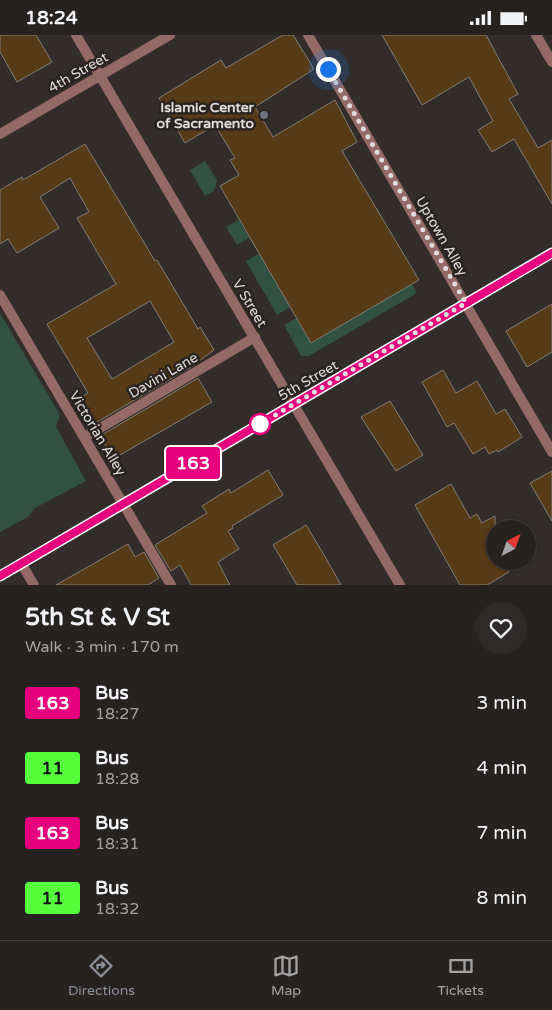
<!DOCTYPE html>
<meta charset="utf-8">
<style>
:root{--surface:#262220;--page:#2e2a29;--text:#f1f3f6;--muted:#a4a4a5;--line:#423f3e;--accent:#8c9099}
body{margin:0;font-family:"Varela Round",sans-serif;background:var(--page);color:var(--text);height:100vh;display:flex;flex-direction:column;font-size:19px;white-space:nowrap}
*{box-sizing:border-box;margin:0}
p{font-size:16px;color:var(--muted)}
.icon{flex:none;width:28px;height:28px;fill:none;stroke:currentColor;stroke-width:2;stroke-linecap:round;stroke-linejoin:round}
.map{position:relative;height:550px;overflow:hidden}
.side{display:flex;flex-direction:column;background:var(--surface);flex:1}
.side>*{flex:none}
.badge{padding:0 10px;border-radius:4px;font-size:18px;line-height:32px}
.needle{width:32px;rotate:41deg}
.fabs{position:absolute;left:486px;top:485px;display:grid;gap:10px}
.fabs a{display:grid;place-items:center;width:50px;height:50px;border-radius:50%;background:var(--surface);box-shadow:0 1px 4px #0004,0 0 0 1px var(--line);font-size:25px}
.you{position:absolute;width:25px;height:25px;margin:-12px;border:4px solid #fff;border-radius:50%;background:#1a73e8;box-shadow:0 0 0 8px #1a73e833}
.map>.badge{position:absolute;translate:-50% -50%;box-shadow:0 0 0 2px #fff}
.round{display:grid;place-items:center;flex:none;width:52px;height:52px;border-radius:26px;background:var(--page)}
.summary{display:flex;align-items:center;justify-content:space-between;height:85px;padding:0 25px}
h1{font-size:24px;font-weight:800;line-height:38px}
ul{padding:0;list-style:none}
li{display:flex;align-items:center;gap:15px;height:65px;padding:0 25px}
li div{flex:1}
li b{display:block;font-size:19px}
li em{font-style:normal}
li .badge{min-width:55px;font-weight:700;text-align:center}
.status{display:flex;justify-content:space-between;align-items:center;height:35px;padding:0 25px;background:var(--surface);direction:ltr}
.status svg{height:14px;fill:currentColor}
.tabs{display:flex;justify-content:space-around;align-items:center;height:70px;border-top:1px solid var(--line);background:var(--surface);font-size:14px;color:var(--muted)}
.tabs a{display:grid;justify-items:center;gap:2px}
.tabs .current{color:var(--accent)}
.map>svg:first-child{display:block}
.green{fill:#315142}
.building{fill:#573a16;stroke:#817d78;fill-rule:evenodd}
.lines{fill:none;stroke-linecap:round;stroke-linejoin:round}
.service{stroke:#946966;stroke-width:10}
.minor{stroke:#946966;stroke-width:10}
.tertiary{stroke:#946966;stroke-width:10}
.line-casing{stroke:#fff;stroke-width:11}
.line{stroke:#e6007e;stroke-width:8}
.walk{stroke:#e1dddc;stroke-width:5;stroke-dasharray:0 9}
.worship-dot{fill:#6b7280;stroke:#282321;stroke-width:2}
.stop-dot{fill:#fff;stroke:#e6007e;stroke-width:2.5}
.labels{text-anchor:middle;stroke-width:5;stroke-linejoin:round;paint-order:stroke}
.street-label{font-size:14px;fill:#e1dddc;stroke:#282321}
.poi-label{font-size:14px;font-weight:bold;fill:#e1dddc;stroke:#282321;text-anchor:end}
</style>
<div class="status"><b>18:24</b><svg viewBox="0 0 49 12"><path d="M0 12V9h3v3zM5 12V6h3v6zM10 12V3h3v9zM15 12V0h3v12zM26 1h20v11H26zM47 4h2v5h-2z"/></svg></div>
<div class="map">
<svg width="552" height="550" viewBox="0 0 552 550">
<rect width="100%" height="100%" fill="#322d2a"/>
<g class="green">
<path d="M 205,126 L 217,145 L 214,156 L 205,161 L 190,135 Z"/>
<path d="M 239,185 L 249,203 L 237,210 L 226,192 Z"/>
<path d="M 259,219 L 290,272 L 277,280 L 246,226 Z"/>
<path d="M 412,249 L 417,258 L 309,321 L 301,321 L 284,290 L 296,283 L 311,307 Z"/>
<path d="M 0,278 L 60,380 L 56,392 L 86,446 L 35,473 L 28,482 L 0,497 Z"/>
</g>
<g class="building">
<path d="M 0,0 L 36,0 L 52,27 L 17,47 L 0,17 Z"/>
<path d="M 283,0 L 293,0 L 314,34 L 255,72 L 273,102 L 335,65 L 357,107 L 342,116 L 419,245 L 311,308 L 220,151 L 239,140 L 230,125 L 235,123 L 215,90 L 185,108 L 159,63 L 221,25 L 226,33 Z"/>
<path d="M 382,0 L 486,0 L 518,59 L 509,64 L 538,113 L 552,105 L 552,169 L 514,104 L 492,117 L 478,95 L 493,86 L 469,42 L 422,70 Z"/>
<path d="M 85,109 L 155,226 L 157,225 L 198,294 L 200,292 L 214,315 L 191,332 L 92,390 L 78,364 L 88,358 L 47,289 L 116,249 L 77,183 L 89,177 L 70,143 L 40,162 L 59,193 L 17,218 L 8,204 L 0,209 L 0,155 L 22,142 L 23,145 ZM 150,266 L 174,307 L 112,344 L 87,303 Z"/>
<path d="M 552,269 L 552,317 L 527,332 L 506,296 Z"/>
<path d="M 443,335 L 456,358 L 477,346 L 496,379 L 505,374 L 522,402 L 498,417 L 497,415 L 489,419 L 485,412 L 473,419 L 454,388 L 447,392 L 422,347 Z"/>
<path d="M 198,343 L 212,367 L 113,424 L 100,401 Z"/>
<path d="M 390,366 L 423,420 L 396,436 L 361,382 Z"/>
<path d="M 268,435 L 283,460 L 232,491 L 233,493 L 228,496 L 239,514 L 218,527 L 230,550 L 191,550 L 180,530 L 171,536 L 155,510 L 207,478 L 202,471 L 229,454 L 231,458 Z"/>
<path d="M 552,436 L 552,486 L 530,448 Z"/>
<path d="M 451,449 L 470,483 L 477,479 L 482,488 L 495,481 L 495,526 L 503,526 L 509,537 L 487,550 L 460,550 L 415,470 Z"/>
<path d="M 306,490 L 324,520 L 341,550 L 297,550 L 273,510 Z"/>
<path d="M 128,509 L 135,522 L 144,517 L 159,543 L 148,550 L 56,550 Z"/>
</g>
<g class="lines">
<g class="service">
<path d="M 308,0 L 552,417"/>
<path d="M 0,260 L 171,550"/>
<path d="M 21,528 L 34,550"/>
</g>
<g class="minor">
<path d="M 76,0 L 400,550"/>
<path d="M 536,0 L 552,27"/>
<path d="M 0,99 L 170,0"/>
<path d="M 85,402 L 255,302"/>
</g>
<path class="tertiary" d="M 0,541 L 552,218"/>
</g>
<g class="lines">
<defs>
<path id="line" d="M 0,541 L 552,218"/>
</defs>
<use href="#line" class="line-casing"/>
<use href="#line" class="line"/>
<path class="walk" d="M 260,389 L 466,268 L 328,34"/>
</g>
<circle class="worship-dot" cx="264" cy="80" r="5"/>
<circle class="stop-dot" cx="260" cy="389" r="10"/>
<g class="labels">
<g class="street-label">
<text transform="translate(78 37) rotate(-30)" y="5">4th Street</text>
<text transform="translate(442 201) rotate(60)" y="5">Uptown Alley</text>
<text transform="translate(250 268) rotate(59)" y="5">V Street</text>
<text transform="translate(163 340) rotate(-30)" y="5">Davini Lane</text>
<text transform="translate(308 345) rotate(-30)" y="5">5th Street</text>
<text transform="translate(98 398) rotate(59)" y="5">Victorian Alley</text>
</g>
<g class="poi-label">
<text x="254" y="77">Islamic Center<tspan x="254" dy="16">of Sacramento</tspan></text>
</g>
</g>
</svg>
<div class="fabs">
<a><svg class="needle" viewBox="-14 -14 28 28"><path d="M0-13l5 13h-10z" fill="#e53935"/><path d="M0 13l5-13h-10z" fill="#a4a4a5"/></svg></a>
</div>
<div class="you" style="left:328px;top:34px"></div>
<b class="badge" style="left:193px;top:428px;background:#e6007e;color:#fff">163</b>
</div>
<section class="side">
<div class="summary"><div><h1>5th St &amp; V St</h1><p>Walk · 3 min · 170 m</p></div><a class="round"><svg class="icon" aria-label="heart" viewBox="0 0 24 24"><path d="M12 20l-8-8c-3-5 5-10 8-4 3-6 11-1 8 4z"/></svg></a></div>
<ul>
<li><span class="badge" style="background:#e6007e;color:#fff">163</span><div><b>Bus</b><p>18:27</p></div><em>3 min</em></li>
<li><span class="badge" style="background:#55ff3b;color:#111">11</span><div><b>Bus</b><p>18:28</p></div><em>4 min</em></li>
<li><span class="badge" style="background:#e6007e;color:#fff">163</span><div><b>Bus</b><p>18:31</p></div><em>7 min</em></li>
<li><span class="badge" style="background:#55ff3b;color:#111">11</span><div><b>Bus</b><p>18:32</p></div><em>8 min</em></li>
</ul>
</section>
<nav class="tabs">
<a class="current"><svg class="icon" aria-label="directions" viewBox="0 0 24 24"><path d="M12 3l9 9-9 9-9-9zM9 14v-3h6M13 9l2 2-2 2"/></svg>Directions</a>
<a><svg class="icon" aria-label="map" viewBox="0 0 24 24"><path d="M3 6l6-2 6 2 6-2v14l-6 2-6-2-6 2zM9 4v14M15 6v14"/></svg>Map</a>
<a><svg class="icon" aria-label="tickets" viewBox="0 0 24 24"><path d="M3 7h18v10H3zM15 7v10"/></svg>Tickets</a>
</nav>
